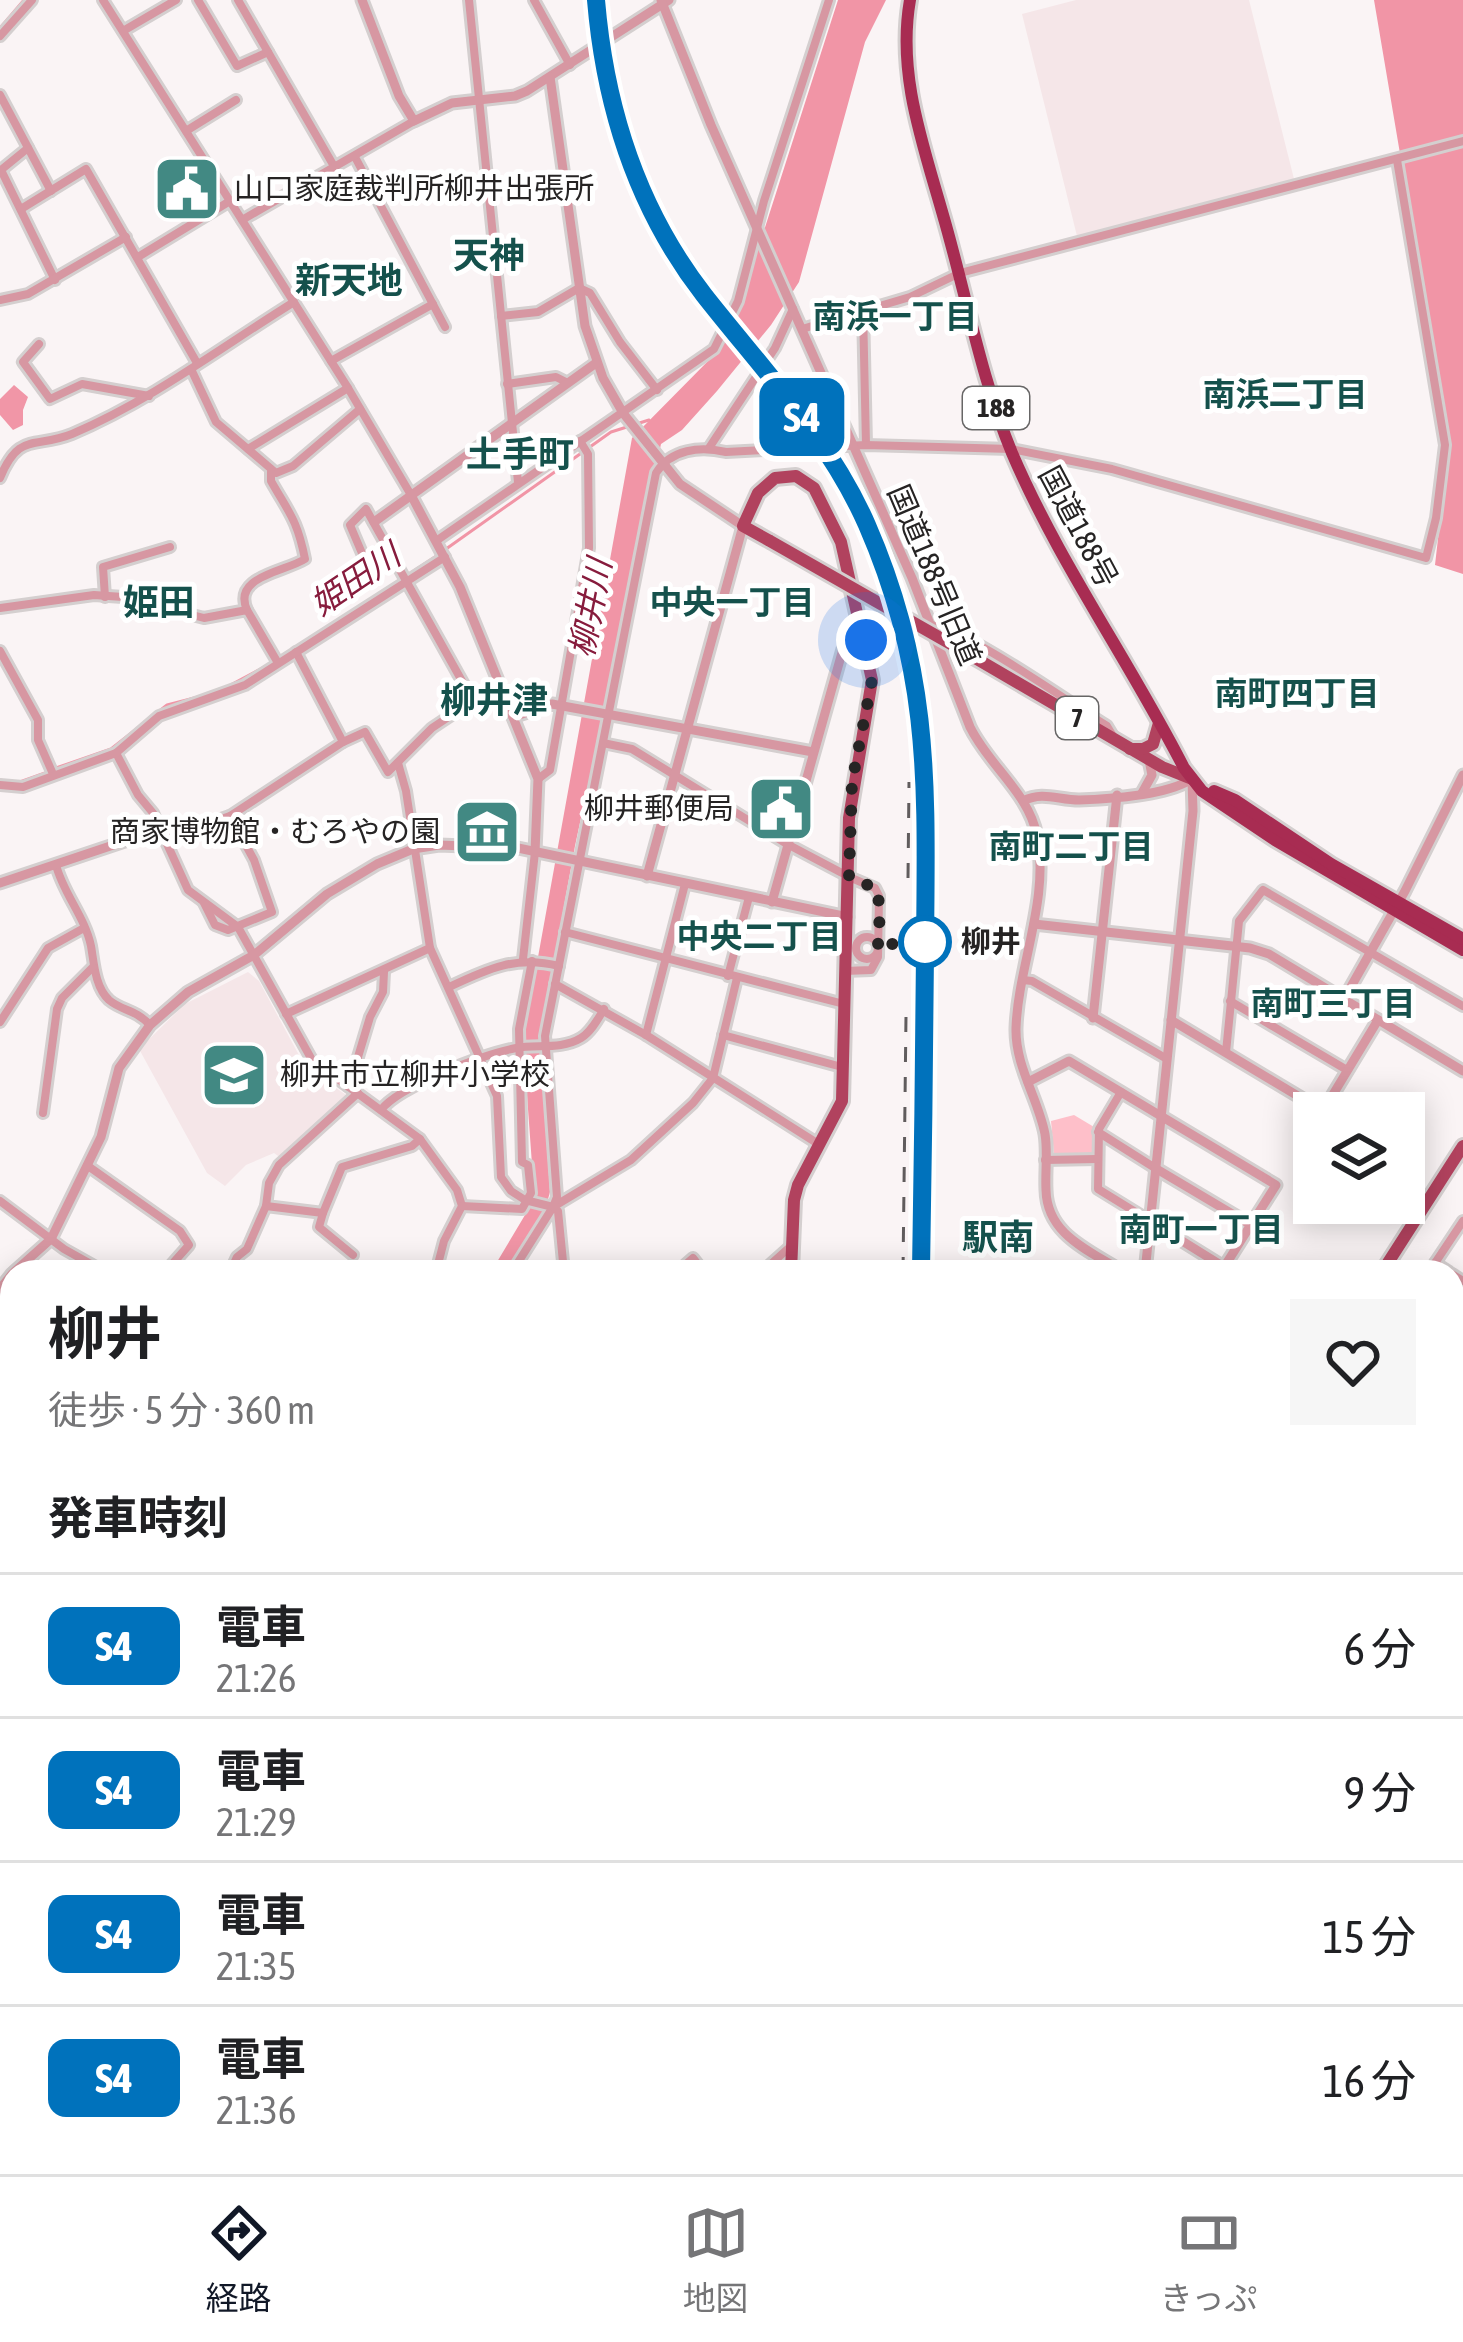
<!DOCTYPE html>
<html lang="ja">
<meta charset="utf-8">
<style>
:root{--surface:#fff;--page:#f6f6f6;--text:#202124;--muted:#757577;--line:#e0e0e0;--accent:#111827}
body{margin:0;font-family:"Asap Condensed","Noto Sans JP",sans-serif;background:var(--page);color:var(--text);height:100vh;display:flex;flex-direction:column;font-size:45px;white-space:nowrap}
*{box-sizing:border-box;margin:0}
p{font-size:39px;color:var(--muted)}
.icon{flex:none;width:66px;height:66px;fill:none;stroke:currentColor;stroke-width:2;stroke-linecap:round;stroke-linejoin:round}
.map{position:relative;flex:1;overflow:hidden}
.panel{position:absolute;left:0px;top:1260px;width:1464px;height:915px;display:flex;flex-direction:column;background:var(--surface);border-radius:36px 36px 0 0;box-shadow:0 6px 30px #0003}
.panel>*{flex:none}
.badge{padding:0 24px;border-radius:18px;font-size:42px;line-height:78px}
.buttons{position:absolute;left:1293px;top:1092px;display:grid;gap:24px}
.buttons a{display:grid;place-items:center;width:132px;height:132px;border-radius:0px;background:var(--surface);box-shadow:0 6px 30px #0003;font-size:60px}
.you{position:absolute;width:60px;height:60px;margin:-30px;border:9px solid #fff;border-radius:50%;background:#1a73e8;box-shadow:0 0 0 18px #1a73e833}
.map>.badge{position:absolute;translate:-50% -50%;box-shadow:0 0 0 6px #fff}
h2{padding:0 48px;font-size:45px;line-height:108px}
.round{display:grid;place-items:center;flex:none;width:126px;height:126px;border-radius:0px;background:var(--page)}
.overview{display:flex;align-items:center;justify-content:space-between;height:204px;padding:0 48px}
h1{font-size:57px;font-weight:700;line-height:90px}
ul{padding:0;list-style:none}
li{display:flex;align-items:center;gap:36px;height:144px;padding:0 48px;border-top:3px solid var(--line)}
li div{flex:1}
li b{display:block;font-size:45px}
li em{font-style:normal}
li .badge{min-width:132px;font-weight:700;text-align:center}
.tabs{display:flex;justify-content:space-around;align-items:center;height:168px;border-top:3px solid var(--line);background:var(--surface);font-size:33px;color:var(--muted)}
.tabs a{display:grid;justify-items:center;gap:6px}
.tabs .active{color:var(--accent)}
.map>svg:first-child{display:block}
.built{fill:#f5e6e8}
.green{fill:#febfc9}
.forest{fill:#f196a7}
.water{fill:#f195a6}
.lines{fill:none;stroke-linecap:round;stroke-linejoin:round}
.stream{stroke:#f195a6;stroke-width:3}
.river{stroke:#f195a6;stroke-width:14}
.minor-casing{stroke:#d4cfcf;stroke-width:14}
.tertiary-casing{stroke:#d4cfcf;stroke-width:15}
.primary-casing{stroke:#d4cfcf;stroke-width:18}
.trunk-casing{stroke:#d4cfcf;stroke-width:18}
.minor{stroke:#d797a2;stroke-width:8}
.tertiary{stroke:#d797a2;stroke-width:9}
.primary{stroke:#b1425e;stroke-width:12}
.trunk{stroke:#a82c52;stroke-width:12}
.rail{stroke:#605c5d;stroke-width:3;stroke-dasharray:15 15;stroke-linecap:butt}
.primary-bridge-casing{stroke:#d4cfcf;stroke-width:18;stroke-linecap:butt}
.primary-bridge{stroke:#b1425e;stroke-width:12}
.line-casing{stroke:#fff;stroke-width:27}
.line{stroke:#0072bc;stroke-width:18}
.walk{stroke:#262424;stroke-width:12;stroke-dasharray:0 21.6}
.stop-dot{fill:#fff;stroke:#0072bc;stroke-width:6}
.labels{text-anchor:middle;stroke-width:10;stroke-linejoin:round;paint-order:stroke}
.shield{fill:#fff;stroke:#676666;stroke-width:3}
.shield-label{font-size:27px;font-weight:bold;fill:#262424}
.poi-label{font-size:30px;fill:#262424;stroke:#fff;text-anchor:start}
.street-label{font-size:30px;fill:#262424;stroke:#fff}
.stop-label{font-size:30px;font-weight:bold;fill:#262424;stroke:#fff;text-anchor:start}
.neighbourhood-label{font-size:33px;font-weight:bold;fill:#15514c;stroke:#fff}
.water-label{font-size:33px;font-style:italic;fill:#871c3d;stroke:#fff}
.quarter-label{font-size:36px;font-weight:bold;fill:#15514c;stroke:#fff}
</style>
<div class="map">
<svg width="1463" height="2174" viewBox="0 0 1463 2174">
<rect width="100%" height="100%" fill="#faf4f5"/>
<g class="built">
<path d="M 1076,0 L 1249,0 L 1294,179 L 1077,236 L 1022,14 Z"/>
<path d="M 248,972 L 259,981 L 300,1057 L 310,1070 L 349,1097 L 281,1158 L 274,1153 L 246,1165 L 225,1186 L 207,1173 L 139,1049 L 185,1004 Z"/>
<path d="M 12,1285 L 12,1600 L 0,1569 L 0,1311 Z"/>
</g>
<path class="green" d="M 1074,1115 L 1094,1127 L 1094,1150 L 1090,1155 L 1054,1154 L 1051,1121 Z"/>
<g class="forest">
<path d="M 14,385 L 28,397 L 23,410 L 23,425 L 13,430 L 0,415 L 0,399 Z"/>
<path d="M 0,2090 L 12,2104 L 12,2163 L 33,2163 L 29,2174 L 0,2174 Z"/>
</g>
<g class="water">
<path d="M 838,0 L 886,0 L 865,42 L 799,282 L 771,325 L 717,391 L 682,430 L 661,444 L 575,846 L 540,1037 L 550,1192 L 543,1217 L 507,1272 L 491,1272 L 525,1215 L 534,1192 L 523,1040 L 632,438 L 711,358 L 735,321 Z"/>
<path d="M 1374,0 L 1463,0 L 1463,574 L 1435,565 L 1449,443 Z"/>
</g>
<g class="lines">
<g class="stream">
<path d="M 0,28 L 24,0"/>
<path d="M 446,549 L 611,432 L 649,420"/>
<path d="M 321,632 L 438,555"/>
<path d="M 223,689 L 272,663"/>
<path d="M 56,768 L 111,749 L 167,705 L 202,696"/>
<path d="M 0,780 L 17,783 L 45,773"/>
<path d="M 0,1340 L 12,1346"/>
<path d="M 1452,1433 L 1463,1418"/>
<path d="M 1452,1547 L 1463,1554"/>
<path d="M 1452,1652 L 1463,1634"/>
<path d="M 922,2163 L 932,2174"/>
</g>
<path class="river" d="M 1140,2174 L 1149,2163"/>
<defs>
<g id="minor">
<path d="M 103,0 L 348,388 L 411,495"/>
<path d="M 198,0 L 237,66 L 268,52"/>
<path d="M 238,0 L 335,168"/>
<path d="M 469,0 L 518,482"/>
<path d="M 534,0 L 570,65"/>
<path d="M 123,31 L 176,0"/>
<path d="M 0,36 L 32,0"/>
<path d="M 0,95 L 51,191"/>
<path d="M 186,131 L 236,100"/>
<path d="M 28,148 L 1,170 L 55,280"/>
<path d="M 355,157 L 445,327"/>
<path d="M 21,209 L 86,169 L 197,363"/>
<path d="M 242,220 L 414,121"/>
<path d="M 138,257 L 230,201"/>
<path d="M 0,300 L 28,294 L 126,237"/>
<path d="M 863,309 L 866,445"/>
<path d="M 501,316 L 538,312 L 579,288 L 590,293 L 620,342 L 657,390"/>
<path d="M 802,329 L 910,297 L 960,273 L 1463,141"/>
<path d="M 39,344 L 23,362 L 50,399 L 82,384 L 149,396"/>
<path d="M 331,361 L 433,304"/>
<path d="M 191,369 L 216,422 L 276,473 L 293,466 L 360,409"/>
<path d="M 507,384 L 556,377 L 568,383"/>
<path d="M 709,448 L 775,348 L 793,309"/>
<path d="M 248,449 L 348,388"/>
<path d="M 0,478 C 19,431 35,449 72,434 C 152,400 220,348 294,302"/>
<path d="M 436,541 L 714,349 L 738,301 L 764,201 L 829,0"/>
<path d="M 367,565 L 350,525 L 366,509 L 472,699"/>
<path d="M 105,597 L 103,567 L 170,547"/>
<path d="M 0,608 L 94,595 L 123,597 L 141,606 L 165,608 L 204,618 L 247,610 L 278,663"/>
<path d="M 247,610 C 232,576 285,572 305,559 C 297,519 289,513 271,481 L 271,472"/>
<path d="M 930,625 C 965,628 1071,704 1107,726 L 1113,736"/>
<path d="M 0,651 L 38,720 L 38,740 L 53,774"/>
<path d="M 296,652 L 343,742"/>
<path d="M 603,743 L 632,749 L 787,844 L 842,873"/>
<path d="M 116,753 L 138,795 L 153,813 L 188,890 L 238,927 L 312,1060 L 420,1139 L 457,1190 L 462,1206 L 444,1241 L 436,1272"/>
<path d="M 398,763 L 406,791 L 430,948 L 497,1096 L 501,1177 L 511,1191 L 525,1200 L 553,1207"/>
<path d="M 538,779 L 550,770 L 589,548 L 588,454 L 580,441"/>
<path d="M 0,785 L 23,787 L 116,753 L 159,716 L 245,685 L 445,557"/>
<path d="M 165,838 L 230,816 L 343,742 L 365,732 L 388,772 L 432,728 L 498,684"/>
<path d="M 56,865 C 63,893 85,917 91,946 C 94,963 95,987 109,1000 C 122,1011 135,1009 150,1025"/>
<path d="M 204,903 L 215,925 L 228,930 L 272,912 L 254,860 L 230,816"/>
<path d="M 565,932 L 844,1004"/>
<circle cx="867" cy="948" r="11"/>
<path d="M 523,959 L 535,852"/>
<path d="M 845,971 L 871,970 L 878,957 L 879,896 L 875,888 L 849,877"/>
<path d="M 728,976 L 749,897"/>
<path d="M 1023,980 L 1032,981 L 1167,1059"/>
<path d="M 555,984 L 646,1035 L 820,1145"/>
<path d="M 449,987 C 487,969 516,955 559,966"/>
<path d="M 1230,1001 L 1347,1070"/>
<path d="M 286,1014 L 430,948"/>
<path d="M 0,1022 L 48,948 L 84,928"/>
<path d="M 646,1035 L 685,884"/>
<path d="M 723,1035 L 842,1067"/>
<path d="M 1226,1052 L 1239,921 L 1263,890 L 1463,1006"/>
<path d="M 349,1087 L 370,1017 L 383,992 L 384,972"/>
<path d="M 1121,1092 L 1099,1129 L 1098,1189 L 1150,1221"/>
<path d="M 358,1093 L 279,1165 L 269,1183 L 266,1206 L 323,1213 L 342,1167 L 412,1146 L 420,1139"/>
<path d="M 381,1110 C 399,1086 485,1054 516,1048 C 537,1044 561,1050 581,1038 C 591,1032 598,1019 604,1009"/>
<path d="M 43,1113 L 57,1009 L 62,998 L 93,967"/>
<path d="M 1098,1132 L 1155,1168"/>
<path d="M 1045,1160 L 1097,1159"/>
<path d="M 88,1166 L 180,1231 L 189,1245 L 166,1271"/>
<path d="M 0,1201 L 64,1249 L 105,1272"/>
<path d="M 462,1206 L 522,1209 L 531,1193 L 528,1165 L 522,1162 L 519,1029 L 532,961"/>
<path d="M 323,1213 L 319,1227 L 353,1255"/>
<path d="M 1435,1263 L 1463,1221"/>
<path d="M 230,1272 L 237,1257 L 247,1249 L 266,1206"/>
<path d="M 512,1272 L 553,1207 L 631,1160 L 693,1103 L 713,1078 L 737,978"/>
<path d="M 564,1272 L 558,1211 L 553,1207 L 557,1197 L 545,1036 L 656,473 C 671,449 700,446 726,452 L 866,445 L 1011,449 L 1112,469 L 1426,558 L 1436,518 L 1445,445 L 1397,160"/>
<path d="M 677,1272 L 693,1258 L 704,1272"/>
<path d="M 762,1272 L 791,1246"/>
<path d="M 1430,1272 L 1435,1263 L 1449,1272"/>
<path d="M 1452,1274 L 1463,1281"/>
<path d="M 1452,1359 L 1463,1344"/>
<path d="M 1452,1542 L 1463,1549"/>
<path d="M 1452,1764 L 1463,1750"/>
<path d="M 0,1782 L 10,1776"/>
<path d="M 1452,1852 L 1463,1837"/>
<path d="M 0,1874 L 12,1895"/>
<path d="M 1452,1898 L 1463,1883"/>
<path d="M 0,1995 L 12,1988"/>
<path d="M 1452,2003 L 1463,1984"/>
<path d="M 1452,2033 L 1463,2043"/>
<path d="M 0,2035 L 12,2029"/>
<path d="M 0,2061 L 12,2062"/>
<path d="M 1452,2124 L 1463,2109"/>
<path d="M 1452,2140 L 1463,2144"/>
<path d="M 89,2163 L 100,2174"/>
<path d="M 187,2163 L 215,2174"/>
<path d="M 312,2163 L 327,2174"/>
<path d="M 515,2163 L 524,2174"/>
<path d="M 894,2163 L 897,2174"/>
<path d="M 929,2163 L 939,2174"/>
<path d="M 1199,2163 L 1218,2174"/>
<path d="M 1420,2163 L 1425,2174"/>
<path d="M 245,2174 L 254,2163"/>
<path d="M 468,2174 L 480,2163"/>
<path d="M 586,2174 L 598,2163"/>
<path d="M 784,2174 L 797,2163"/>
<path d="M 1124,2174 L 1133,2163"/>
<path d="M 1161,2174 L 1170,2163"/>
</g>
<g id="tertiary">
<path d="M 362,0 L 399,96 L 414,121 L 452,103 L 515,96 L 527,91 L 669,0"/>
<path d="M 661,0 L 711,125 L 912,578 L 970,727 C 989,766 1029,793 1037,836 C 1050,898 1018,966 1016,1028 C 1015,1066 1038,1098 1045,1134 C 1048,1152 1045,1172 1046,1190 C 1047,1235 1089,1250 1123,1272"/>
<path d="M 550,77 L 585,326 L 603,378 L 623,413 L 680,484 L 743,526 L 647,876"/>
<path d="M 411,495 L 460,587 L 538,779 L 535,852"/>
<path d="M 374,522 L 596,363"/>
<path d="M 513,717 L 552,704 L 813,752"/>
<path d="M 1142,793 L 1152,775 L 1149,760"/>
<path d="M 1023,801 C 1043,791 1058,800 1079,800 C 1110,799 1167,795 1192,779"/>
<path d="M 0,883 L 161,829"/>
<path d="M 772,902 L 843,649 L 865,640"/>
<path d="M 1034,924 L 1250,948 L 1269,954 L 1463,1071"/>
<path d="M 1344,999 L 1405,891 L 1463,775"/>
<path d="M 1093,1018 L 1117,795"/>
<path d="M 1171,1020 L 1323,1111 L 1378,1020"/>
<path d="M 1028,1082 L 1069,1061 L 1276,1185 L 1221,1272"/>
<path d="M 1155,1168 L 1251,1225"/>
<path d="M 1150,1221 L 1224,1267"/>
<path d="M 14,1272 L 51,1239 L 101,1137 L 119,1068 L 150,1025 L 188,992 L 254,955 L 327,894 L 377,864 L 413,849 L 439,845 L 518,848 L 848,917"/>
<path d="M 1145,1272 L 1193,811 L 1192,779"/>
<path d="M 0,1289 L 12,1274"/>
<path d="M 1452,1478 L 1463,1484"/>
<path d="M 0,1684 L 7,1701"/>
<path d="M 387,2163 L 396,2174"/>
</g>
<g id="primary">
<path d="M 770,541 L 743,526 L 758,493 L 775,478 L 796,476 L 814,488 L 841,542 L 872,680 L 849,818 L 842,1101 L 798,1185 L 794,1200 L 791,1272"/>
<path d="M 965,652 L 1162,767 L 1192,779"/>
<path d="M 1130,749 L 1143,749 L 1153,744 L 1159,723"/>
<path d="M 1382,1272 L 1463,1146"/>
<path d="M 0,1704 L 12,1699"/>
<path d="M 1000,2174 L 1003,2163"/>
</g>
<g id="trunk">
<path d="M 910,0 C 897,74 923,144 943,215 C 966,294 981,378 1012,453 C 1059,563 1130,662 1184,768 L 1202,791 L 1275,840 L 1463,950"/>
<path d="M 1214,791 L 1235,800 L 1331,864 L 1463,939"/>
</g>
</defs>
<use href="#minor" class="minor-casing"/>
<use href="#tertiary" class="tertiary-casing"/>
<use href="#primary" class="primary-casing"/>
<use href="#trunk" class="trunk-casing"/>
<use href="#minor" class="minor"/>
<use href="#tertiary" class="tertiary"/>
<use href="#primary" class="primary"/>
<use href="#trunk" class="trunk"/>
<g class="rail">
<path d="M 596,0 C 605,107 637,210 704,295 C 762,368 830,438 867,524 C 934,678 927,800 925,962 C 924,1066 923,1169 921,1272"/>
<path d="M 908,878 L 909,782"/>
<path d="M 903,1272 L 906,1016"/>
<path d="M 907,2163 L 909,2174"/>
</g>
<defs>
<path id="primary-bridge" d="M 770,541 L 965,652"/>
</defs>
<use href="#primary-bridge" class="primary-bridge-casing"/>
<use href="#primary-bridge" class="primary-bridge"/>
</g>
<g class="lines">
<defs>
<path id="line" d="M 596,0 C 605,107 638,210 704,295 C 762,369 829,438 867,525 C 933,676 926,793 925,953 C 924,1059 923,1166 921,1272"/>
</defs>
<use href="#line" class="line-casing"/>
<use href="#line" class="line"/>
<path class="walk" d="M 866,640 L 872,680 L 852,782 L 849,877 L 875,888 C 883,906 878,929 878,948 L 878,945 L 925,942"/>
</g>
<defs>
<symbol id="civic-square" viewBox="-11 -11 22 22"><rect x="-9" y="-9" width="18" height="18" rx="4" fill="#428983" stroke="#fff"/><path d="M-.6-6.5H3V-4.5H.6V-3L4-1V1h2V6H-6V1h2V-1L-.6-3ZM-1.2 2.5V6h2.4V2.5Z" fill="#fff"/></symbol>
<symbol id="museum-square" viewBox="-11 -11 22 22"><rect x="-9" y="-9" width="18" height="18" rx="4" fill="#428983" stroke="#fff"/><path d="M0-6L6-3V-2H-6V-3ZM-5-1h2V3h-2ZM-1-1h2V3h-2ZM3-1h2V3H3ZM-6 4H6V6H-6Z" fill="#fff"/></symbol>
<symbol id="school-square" viewBox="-11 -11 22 22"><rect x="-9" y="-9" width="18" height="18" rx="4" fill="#428983" stroke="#fff"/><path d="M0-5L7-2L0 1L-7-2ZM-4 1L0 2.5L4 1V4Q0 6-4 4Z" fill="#fff"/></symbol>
</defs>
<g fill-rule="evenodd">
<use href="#civic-square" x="149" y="151" width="76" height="76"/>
<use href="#civic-square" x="743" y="771" width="76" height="76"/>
<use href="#museum-square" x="449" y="794" width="76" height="76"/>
<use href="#school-square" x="196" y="1037" width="76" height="76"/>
</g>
<circle class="stop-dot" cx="925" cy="942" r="24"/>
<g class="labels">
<g class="shield">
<rect x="963" y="387" width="66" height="42" rx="9"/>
<rect x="1056" y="697" width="42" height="42" rx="9"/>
</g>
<g class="shield-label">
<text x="996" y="417">188</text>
<text x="1077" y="727">7</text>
</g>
<g class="poi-label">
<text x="234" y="199">山口家庭裁判所柳井出張所</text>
<text x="734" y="819" text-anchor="end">柳井郵便局</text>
<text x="440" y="842" text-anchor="end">商家博物館・むろやの園</text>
<text x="280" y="1085">柳井市立柳井小学校</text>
</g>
<g class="street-label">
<text transform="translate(1078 527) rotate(62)" y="10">国道188号</text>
<text transform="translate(934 575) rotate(67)" y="10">国道188号旧道</text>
</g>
<g class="stop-label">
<text x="961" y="952">柳井</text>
</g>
<g class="neighbourhood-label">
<text x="895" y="328">南浜一丁目</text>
<text x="1285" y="406">南浜二丁目</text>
<text x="732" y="614">中央一丁目</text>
<text x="1297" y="705">南町四丁目</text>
<text x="1071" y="858">南町二丁目</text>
<text x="759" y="948">中央二丁目</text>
<text x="1333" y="1015">南町三丁目</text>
<text x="1201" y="1241">南町一丁目</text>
</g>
<g class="water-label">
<text transform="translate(355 579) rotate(-34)" y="12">姫田川</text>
<text transform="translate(590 608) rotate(-79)" y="12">柳井川</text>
</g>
<g class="quarter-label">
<text x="489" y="268">天神</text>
<text x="349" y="293">新天地</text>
<text x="520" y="467">土手町</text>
<text x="159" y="615">姫田</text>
<text x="494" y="713">柳井津</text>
<text x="998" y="1250">駅南</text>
</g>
</g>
</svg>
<div class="buttons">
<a><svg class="icon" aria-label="layers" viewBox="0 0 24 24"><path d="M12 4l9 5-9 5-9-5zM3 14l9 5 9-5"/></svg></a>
</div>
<div class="you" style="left:866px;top:640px"></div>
<b class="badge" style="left:802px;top:417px;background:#0072bc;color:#fff">S4</b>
<section class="panel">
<div class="overview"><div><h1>柳井</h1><p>徒歩 · 5 分 · 360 m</p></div><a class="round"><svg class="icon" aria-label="heart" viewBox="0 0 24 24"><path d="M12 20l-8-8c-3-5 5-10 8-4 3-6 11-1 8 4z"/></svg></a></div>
<h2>発車時刻</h2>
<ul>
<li><span class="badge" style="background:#0072bc;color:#fff">S4</span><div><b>電車</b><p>21:26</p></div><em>6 分</em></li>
<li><span class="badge" style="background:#0072bc;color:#fff">S4</span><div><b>電車</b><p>21:29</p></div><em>9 分</em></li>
<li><span class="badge" style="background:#0072bc;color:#fff">S4</span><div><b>電車</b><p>21:35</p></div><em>15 分</em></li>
<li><span class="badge" style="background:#0072bc;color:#fff">S4</span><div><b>電車</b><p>21:36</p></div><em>16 分</em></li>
</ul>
</section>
</div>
<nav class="tabs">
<a class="active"><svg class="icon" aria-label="directions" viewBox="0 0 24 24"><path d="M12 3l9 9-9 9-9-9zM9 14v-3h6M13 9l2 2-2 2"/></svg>経路</a>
<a><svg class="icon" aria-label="map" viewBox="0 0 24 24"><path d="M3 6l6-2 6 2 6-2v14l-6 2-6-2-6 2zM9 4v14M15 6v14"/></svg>地図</a>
<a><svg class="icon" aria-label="tickets" viewBox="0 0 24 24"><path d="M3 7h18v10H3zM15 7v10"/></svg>きっぷ</a>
</nav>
